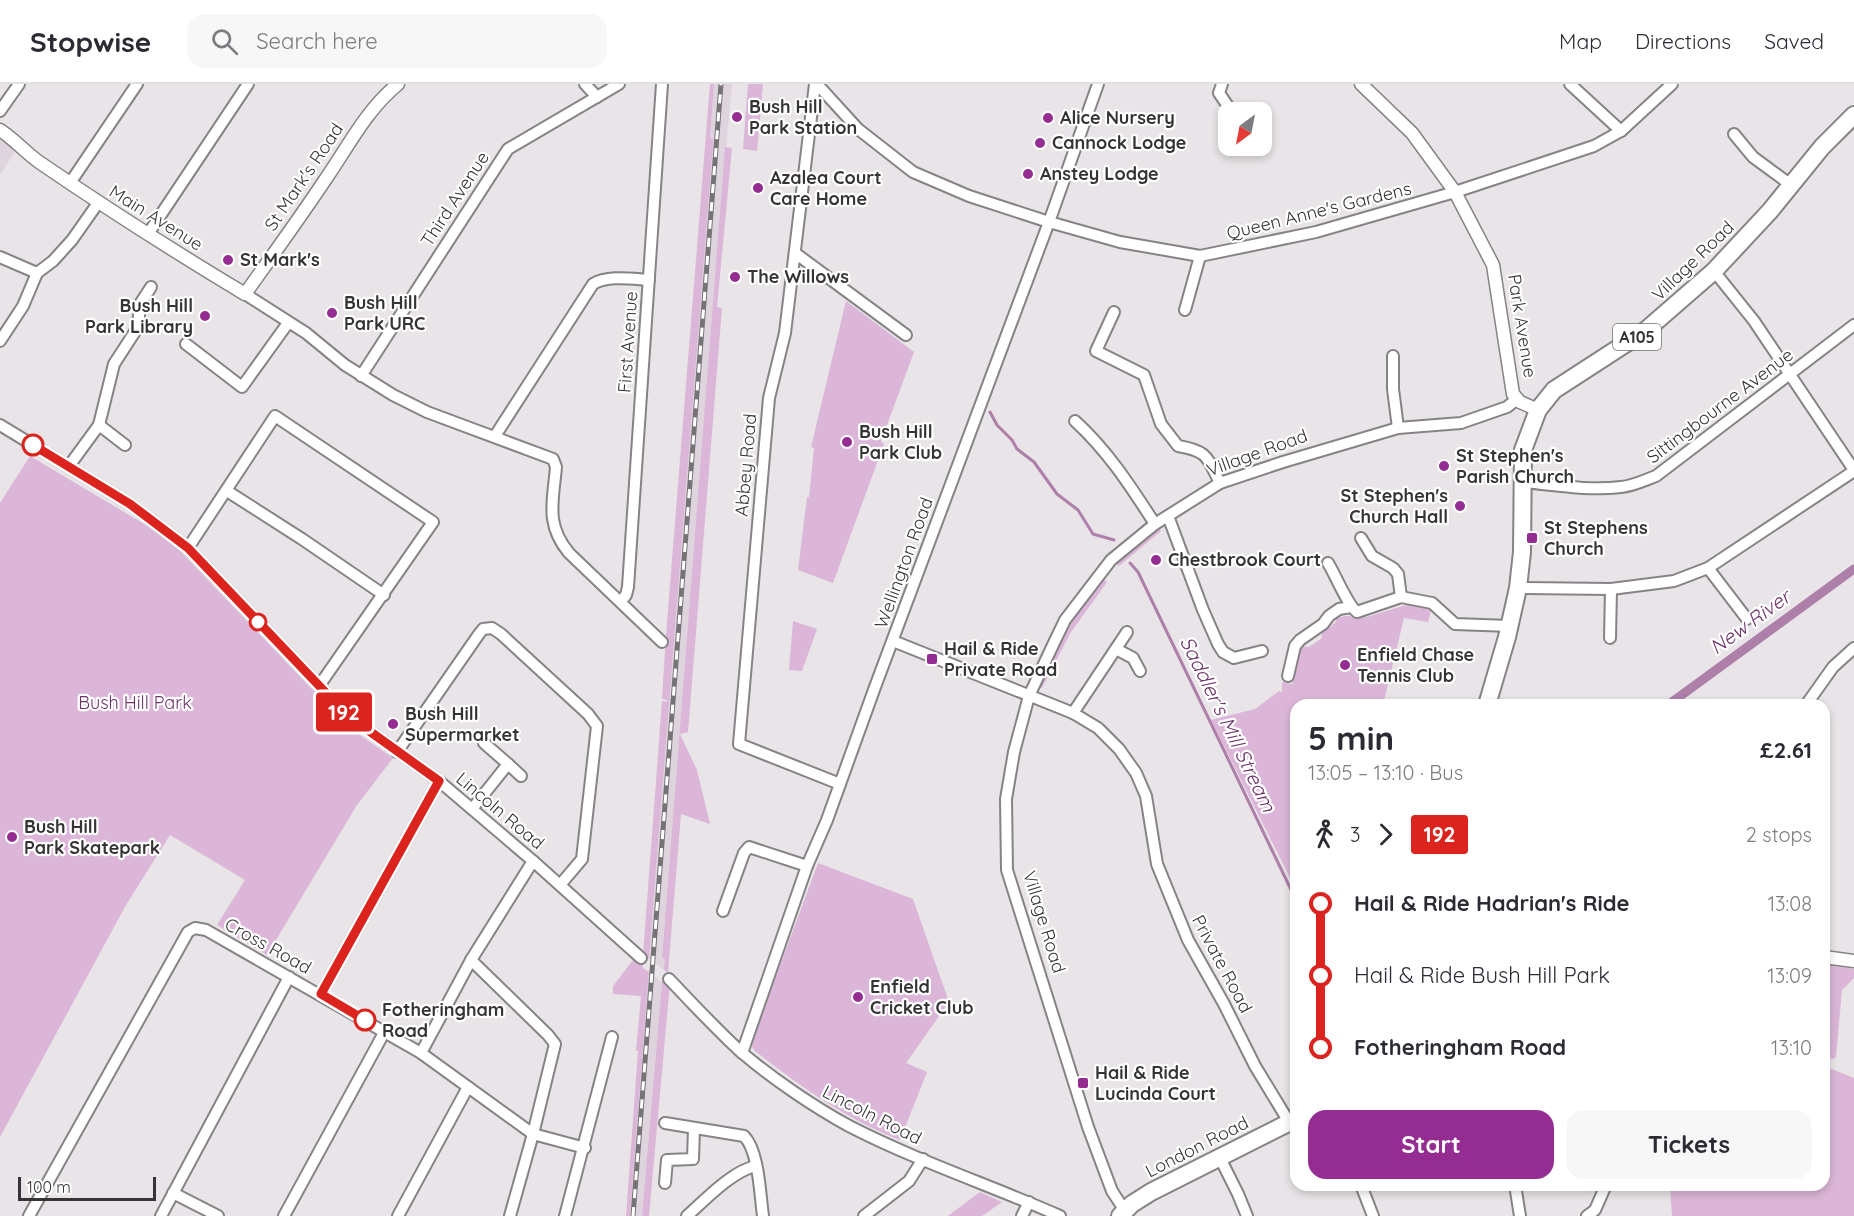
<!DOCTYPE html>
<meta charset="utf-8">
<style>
:root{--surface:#fff;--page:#f7f7f7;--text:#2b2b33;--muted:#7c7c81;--line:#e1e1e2;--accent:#942c91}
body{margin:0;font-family:Quicksand,sans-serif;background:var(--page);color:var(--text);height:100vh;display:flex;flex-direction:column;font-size:22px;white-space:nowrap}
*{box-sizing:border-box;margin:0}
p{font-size:20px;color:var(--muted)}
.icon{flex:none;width:33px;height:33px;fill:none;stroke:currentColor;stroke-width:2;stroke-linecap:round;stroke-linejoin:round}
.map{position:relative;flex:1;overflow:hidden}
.drawer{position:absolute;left:1290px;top:615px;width:540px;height:492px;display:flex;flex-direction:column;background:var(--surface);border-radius:18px;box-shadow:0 3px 9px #0003}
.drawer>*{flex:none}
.badge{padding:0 12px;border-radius:4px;font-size:21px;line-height:39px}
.needle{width:39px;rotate:212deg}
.buttons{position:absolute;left:1218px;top:18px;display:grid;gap:12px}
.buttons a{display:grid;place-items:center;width:54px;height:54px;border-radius:12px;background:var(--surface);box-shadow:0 3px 9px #0003;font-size:30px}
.scale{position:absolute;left:18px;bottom:15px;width:138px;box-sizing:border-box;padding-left:6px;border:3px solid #353335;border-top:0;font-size:16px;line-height:21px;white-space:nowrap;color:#353335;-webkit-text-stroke:4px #fff;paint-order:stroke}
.map>.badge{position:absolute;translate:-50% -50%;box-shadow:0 0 0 3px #fff}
.legs{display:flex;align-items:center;gap:9px;height:66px;padding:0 18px;font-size:20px}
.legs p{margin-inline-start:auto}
.headline{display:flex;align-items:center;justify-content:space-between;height:102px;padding:0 18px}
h1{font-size:33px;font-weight:800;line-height:45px}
.primary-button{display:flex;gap:12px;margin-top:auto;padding:12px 18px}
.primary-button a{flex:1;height:69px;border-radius:18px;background:var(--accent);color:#fff;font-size:24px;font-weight:800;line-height:69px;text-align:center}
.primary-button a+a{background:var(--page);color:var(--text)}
ul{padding:0 18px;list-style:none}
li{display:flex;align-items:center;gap:21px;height:72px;font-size:22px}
li i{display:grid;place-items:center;width:9px;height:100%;margin:0 8px;background:currentColor}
li i::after{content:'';width:15px;height:15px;margin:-8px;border:4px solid;border-radius:50%;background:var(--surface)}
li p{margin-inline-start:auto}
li:first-child i{background:linear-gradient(#0000 50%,currentColor 0)}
li:last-child i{background:linear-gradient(currentColor 50%,#0000 0)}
header{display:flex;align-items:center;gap:36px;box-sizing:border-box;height:84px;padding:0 30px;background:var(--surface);border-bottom:2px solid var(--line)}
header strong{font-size:28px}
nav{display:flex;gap:33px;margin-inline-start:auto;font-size:21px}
.search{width:420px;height:54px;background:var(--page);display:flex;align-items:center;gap:15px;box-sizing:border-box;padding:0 21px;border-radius:18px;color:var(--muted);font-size:22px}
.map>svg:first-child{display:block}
.built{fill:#ded4dd}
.green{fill:#dcb6d8}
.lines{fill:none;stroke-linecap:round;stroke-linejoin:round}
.stream{stroke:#ad7fa9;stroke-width:3}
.canal{stroke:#ad7fa9;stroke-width:9}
.minor-casing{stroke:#868386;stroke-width:14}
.tertiary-casing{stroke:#868386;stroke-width:15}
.primary-casing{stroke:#868386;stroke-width:20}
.minor{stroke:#fff;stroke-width:10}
.tertiary{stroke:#fff;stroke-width:12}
.primary{stroke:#fff;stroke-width:16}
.rail-casing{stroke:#767376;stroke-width:5}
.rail{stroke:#fff;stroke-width:3;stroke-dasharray:9;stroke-linecap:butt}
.line-1-casing{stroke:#fff;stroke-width:14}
.line-1{stroke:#dc241f;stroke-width:9}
.poi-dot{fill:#942c91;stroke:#fff;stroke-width:2}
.stop-1-dot{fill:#fff;stroke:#dc241f;stroke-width:3}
.labels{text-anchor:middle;stroke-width:4.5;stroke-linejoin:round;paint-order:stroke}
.shield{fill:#fff;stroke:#727072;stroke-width:1.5}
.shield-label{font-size:16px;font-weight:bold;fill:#353335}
.poi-label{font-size:18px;font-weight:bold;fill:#353335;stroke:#fff;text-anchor:start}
.street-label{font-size:18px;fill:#353335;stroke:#fff}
.park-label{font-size:18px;fill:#6f346c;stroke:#fff}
.stop-label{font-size:18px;font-weight:bold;fill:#353335;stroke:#fff;text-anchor:start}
.water-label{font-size:20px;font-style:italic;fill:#6c3169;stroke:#fff}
</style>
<header>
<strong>Stopwise</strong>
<div class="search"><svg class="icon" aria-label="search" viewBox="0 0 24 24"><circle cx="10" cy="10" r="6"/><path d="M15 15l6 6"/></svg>Search here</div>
<nav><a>Map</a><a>Directions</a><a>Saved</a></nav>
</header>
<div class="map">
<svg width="1854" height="1132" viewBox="0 0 1854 1132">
<rect width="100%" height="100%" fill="#e8e4e7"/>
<g class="built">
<path d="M 714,0 L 732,0 L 726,64 L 725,64 L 662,874 L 666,874 L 664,886 L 649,875 L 713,63 L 710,55 Z"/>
<path d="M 0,56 L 13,64 L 14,69 L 0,91 Z"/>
<path d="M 649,888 L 662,898 L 642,1132 L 630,1132 Z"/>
</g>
<g class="green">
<path d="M 710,0 L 714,0 L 710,55 L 713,55 L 713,62 L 649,875 L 643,871 L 662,617 L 667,618 L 667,616 L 662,615 L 666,551 Z"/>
<path d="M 748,0 L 763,0 L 757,67 L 743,65 Z"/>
<path d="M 725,63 L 732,64 L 717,223 L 722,224 L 688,648 L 680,650 L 697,686 L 710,740 L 681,730 L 668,889 L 664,886 L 665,875 L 662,874 Z"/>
<path d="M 846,217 L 914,268 L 881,357 L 884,360 L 833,499 L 798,486 L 807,413 L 809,413 L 814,364 L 811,363 Z"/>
<path d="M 30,372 L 161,450 L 182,469 L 347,642 L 393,674 L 357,721 L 267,871 L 217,841 L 245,796 L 170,751 L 126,821 L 0,1053 L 0,419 Z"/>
<path d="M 1158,442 L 1161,447 L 1119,482 L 1115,479 Z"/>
<path d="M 1102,494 L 1107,498 L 1071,548 L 1042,604 L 1036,602 L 1066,544 Z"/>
<path d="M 1409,520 L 1424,522 L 1431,526 L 1428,538 L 1404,534 L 1383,621 L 1296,621 L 1296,806 L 1211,636 L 1255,625 L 1279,607 L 1282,608 L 1282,598 L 1292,600 L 1301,562 L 1309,563 L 1322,554 L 1321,546 L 1326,542 L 1330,543 L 1335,539 L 1337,534 L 1346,532 L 1367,533 Z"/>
<path d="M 793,537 L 817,545 L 802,587 L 789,586 Z"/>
<path d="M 818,779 L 913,815 L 949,918 L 906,979 L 927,988 L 900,1056 C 846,1035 800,1002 755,967 L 752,963 L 752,957 Z"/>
<path d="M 633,876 L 642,879 L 643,884 L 649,888 L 630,1132 L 626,1132 L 638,967 L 636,967 L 641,912 L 613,910 L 613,902 Z"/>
<path d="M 1829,881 L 1854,885 L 1854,894 L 1842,906 L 1836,973 L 1832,975 L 1828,972 L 1824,964 L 1824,905 Z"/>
<path d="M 664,895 L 670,901 L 669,910 L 649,1132 L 642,1132 L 662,898 Z"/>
<path d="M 1824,982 L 1854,994 L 1854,1132 L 1672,1132 L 1670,1101 L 1824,1101 Z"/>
<path d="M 980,1108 L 1002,1118 L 982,1132 L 948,1132 Z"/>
</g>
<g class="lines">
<g class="stream">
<path d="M 990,328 L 997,341 L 1012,356 L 1017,365 L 1034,378 L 1057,410 L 1078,426 L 1093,450 L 1114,456"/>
<path d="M 1130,479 L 1138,488 L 1296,816"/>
</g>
<path class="canal" d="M 1668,621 L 1854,485"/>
<defs>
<g id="minor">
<path d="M 585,0 L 597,13"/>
<path d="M 815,0 L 785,249 L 769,314 L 739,660 L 840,700"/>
<path d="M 817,0 L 858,45 L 913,88 L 969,112 L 1049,138 L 1120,158 L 1200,172 L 1316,148 L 1455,108 L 1594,62 L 1621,47 L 1672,0"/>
<path d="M 1222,0 L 1219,9 L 1232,28"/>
<path d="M 1570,0 L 1621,47"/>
<path d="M 0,27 L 19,0"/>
<path d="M 1734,50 L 1753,73 L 1791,101"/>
<path d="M 70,99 L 137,0"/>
<path d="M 148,150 L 248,0"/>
<path d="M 795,169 L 906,251"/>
<path d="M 0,173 L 37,189"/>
<path d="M 1714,187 L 1754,237 L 1854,386"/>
<path d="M 245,210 L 306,249 L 345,281 L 393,311 L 427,328 L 553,375 L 556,383 C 553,418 545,440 569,469 L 662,558"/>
<path d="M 1185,226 L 1200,172"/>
<path d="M 1114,228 L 1096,267 L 1144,291 L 1161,340 L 1178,362 C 1208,367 1207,373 1220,399"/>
<path d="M 0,257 L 23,222 L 37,189 L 53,177 L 72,156 L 98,119"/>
<path d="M 186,260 L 242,303 L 288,239"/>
<path d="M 1393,272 L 1393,305 L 1398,344"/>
<path d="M 361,292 L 508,65 L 619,0"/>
<path d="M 1075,337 C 1108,367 1131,403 1155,440"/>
<path d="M 0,341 L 130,420 L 188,464 L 347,631 L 439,697 L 533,777 L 641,874"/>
<path d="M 99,341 L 125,361"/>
<path d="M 495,352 L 593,200 C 608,191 632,195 649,196"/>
<path d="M 69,382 L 99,341 L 114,280 L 138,243 L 140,220 L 151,203"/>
<path d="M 1523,398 C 1555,401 1589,407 1621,403 C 1633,402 1645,396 1656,392 L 1854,241"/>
<path d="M 227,407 L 302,455 L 384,511"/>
<path d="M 1168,432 L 1203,526 L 1218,560 L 1223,568 L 1234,574 L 1262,567"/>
<path d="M 1361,454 L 1372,472 L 1393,484 L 1398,490 L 1401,513"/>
<path d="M 188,464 L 275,332 L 433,438 L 319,602"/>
<path d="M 1328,479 C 1335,490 1348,522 1357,528 L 1401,513 L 1432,519 L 1455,540 L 1510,542"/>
<path d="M 1708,484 L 1747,535"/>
<path d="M 1518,504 L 1611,505 L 1674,497 L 1708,484 L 1854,387"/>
<path d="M 621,517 L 626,511 L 628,503 L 662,0"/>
<path d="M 1610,554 L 1611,505"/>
<path d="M 893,557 L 1073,629 L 1098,644 L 1119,665 L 1136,689 L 1146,712 L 1157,780 L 1188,856 L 1224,920 L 1255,982 L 1289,1038"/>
<path d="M 1116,565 L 1133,574 L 1140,587"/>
<path d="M 1288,592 L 1295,562 L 1300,556 L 1323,540 L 1329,532 L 1339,525 L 1351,523"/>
<path d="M 1806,621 L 1833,583 L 1854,564"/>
<path d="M 1073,629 L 1127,548"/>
<path d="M 397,668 L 479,550 L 483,545 L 492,544 L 501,550 L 588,630 L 597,642 L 582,775 L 560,801"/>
<path d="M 508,680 L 521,692"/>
<path d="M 472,725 L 508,680 L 484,659"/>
<path d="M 723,827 L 744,769 L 749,763 L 807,782"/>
<path d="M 471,876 L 548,951 L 555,960 L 533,1050 L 510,1132"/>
<path d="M 669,895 C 692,919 715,944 740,967 C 770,993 814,1023 849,1042 C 917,1077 990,1101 1060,1132"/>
<path d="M 321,910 L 439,697"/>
<path d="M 421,969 L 471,876 L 533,777"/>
<path d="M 742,969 L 807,782 L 827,736 L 875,603 L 1049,138 L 1098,0"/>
<path d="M 665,1039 L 744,1052 C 759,1067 760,1111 763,1132"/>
<path d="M 1220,1074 L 1238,1110 L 1247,1132"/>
<path d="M 665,1099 L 667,1076 L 693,1075 L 694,1044"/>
<path d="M 1361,1101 L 1373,1132"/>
<path d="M 1515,1101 L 1520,1132"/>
<path d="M 173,1109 L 218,1132"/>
<path d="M 1125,1127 L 1112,1107 L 1088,1043 L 1007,786 L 1006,715 L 1014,668 L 1029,612 L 1052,563 L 1065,536 L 1111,476 L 1155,440 L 1220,399 L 1283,378 L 1398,344 L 1461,339 L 1507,323 L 1517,315"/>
<path d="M 29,1132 L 183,857 L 188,848 L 195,844 L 206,846 L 421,969 L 533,1050 L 585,1064"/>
<path d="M 161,1132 L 289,893"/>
<path d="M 284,1132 L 385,947"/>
<path d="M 398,1132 L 468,1003"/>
<path d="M 565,1132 L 612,953"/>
<path d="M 687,1132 C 705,1116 732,1087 756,1082"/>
<path d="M 864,1132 L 909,1097 L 923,1075"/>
<path d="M 1022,1132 L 1029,1118"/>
<path d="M 1587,1132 L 1595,1126 L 1606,1101"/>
</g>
<g id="tertiary">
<path d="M 1361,0 L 1412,49 L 1455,108 L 1493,181 L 1513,310 L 1520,318 L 1538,326"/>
<path d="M 0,46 C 14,55 25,68 39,78 C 106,124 175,168 245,210 C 272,172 299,135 325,96 C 348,63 366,26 398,0"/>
<path d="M 1824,873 L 1854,877"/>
</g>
<g id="primary">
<path d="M 1487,621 L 1507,553 L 1518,504 L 1522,468 L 1523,366 L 1538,326 L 1554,306 L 1645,247 L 1714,187 L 1770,127 L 1822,63 L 1854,31"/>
<path d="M 1120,1132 L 1132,1120 L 1151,1108 L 1296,1035"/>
</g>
</defs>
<use href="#minor" class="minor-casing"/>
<use href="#tertiary" class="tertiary-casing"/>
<use href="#primary" class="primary-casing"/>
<use href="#minor" class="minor"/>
<use href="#tertiary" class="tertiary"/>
<use href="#primary" class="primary"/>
<defs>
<path id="rail" d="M 633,1132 L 721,0"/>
</defs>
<use href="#rail" class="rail-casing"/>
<use href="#rail" class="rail"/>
</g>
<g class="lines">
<defs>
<path id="line-1" d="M 33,361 L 130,420 L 188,464 L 347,631 L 439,697 L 321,910 L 365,936"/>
</defs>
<use href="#line-1" class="line-1-casing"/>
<use href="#line-1" class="line-1"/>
</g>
<g class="poi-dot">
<circle cx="737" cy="33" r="6"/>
<circle cx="1048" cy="34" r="6"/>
<circle cx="1040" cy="59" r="6"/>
<circle cx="1028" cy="90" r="6"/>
<circle cx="758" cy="104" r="6"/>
<circle cx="228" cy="176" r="6"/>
<circle cx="735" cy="193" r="6"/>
<circle cx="332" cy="229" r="6"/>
<circle cx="205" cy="232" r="6"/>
<circle cx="847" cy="358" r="6"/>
<circle cx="1444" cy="382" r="6"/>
<circle cx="1460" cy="422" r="6"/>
<rect x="1526" y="448" width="12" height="12" rx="3"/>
<circle cx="1156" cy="476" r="6"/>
<rect x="926" y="569" width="12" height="12" rx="3"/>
<circle cx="1345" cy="581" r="6"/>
<circle cx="393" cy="640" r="6"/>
<circle cx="12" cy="753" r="6"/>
<circle cx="858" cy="913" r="6"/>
<rect x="1077" y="993" width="12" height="12" rx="3"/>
</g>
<g class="stop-1-dot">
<circle cx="33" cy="361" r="10"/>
<circle cx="258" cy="538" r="8"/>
<circle cx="365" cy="936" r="10"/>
</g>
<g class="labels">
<rect class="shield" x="1613" y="240" width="48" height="26" rx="4.5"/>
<g class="shield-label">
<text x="1637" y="259">A105</text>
</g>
<g class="poi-label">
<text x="749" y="29">Bush Hill<tspan x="749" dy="21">Park Station</tspan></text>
<text x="1060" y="40">Alice Nursery</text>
<text x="1052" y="65">Cannock Lodge</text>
<text x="1040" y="96">Anstey Lodge</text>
<text x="770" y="100">Azalea Court<tspan x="770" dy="21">Care Home</tspan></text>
<text x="240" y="182">St Mark's</text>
<text x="747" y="199">The Willows</text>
<text x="344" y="225">Bush Hill<tspan x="344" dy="21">Park URC</tspan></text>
<text x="193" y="228" text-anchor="end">Bush Hill<tspan x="193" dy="21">Park Library</tspan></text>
<text x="859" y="354">Bush Hill<tspan x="859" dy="21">Park Club</tspan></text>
<text x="1456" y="378">St Stephen's<tspan x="1456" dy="21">Parish Church</tspan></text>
<text x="1448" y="418" text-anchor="end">St Stephen's<tspan x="1448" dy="21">Church Hall</tspan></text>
<text x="1544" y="450">St Stephens<tspan x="1544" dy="21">Church</tspan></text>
<text x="1168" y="482">Chestbrook Court</text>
<text x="944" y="571">Hail &amp; Ride<tspan x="944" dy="21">Private Road</tspan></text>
<text x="1357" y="577">Enfield Chase<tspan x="1357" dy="21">Tennis Club</tspan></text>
<text x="405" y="636">Bush Hill<tspan x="405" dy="21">Supermarket</tspan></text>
<text x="24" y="749">Bush Hill<tspan x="24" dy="21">Park Skatepark</tspan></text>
<text x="870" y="909">Enfield<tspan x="870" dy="21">Cricket Club</tspan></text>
<text x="1095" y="995">Hail &amp; Ride<tspan x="1095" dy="21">Lucinda Court</tspan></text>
</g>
<g class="street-label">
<text transform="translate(304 93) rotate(-56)" y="6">St Mark's Road</text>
<text transform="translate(455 115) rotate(-57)" y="6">Third Avenue</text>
<text transform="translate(1319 127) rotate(-14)" y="6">Queen Anne's Gardens</text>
<text transform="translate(156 134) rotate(32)" y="6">Main Avenue</text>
<text transform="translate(1693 177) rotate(-44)" y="6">Village Road</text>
<text transform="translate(1522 242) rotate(81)" y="6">Park Avenue</text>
<text transform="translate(628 258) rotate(-86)" y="6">First Avenue</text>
<text transform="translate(1720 322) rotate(-37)" y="6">Sittingbourne Avenue</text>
<text transform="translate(1257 369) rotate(-20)" y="6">Village Road</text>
<text transform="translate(746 381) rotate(-85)" y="6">Abbey Road</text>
<text transform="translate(904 479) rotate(-70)" y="6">Wellington Road</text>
<text transform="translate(500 727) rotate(40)" y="6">Lincoln Road</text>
<text transform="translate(1044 838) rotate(73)" y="6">Village Road</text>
<text transform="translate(268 862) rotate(29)" y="6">Cross Road</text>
<text transform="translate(1222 880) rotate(62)" y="6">Private Road</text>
<text transform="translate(872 1031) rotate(27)" y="6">Lincoln Road</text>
<text transform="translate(1197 1063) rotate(-27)" y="6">London Road</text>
</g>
<g class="park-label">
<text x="135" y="625">Bush Hill Park</text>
</g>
<g class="stop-label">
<text x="382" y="932">Fotheringham<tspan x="382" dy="21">Road</tspan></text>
</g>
<g class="water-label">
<text transform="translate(1750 538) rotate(-36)" y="7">New River</text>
<text transform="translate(1228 640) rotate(64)" y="7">Saddler's Mill Stream</text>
</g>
</g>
</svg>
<div class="buttons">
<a><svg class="needle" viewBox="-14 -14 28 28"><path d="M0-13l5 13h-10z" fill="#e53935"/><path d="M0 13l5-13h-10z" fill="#7c7c81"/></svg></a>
</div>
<div class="scale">100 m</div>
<b class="badge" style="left:344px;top:628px;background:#dc241f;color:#fff">192</b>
<section class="drawer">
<div class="headline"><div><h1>5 min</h1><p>13:05 – 13:10 · Bus</p></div><b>£2.61</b></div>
<div class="legs"><svg class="icon" aria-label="walk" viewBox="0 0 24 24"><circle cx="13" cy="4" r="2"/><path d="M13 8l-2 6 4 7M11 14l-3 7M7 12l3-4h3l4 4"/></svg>3<svg class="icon" aria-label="forward" viewBox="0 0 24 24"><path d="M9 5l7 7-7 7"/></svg><b class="badge" style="background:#dc241f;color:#fff">192</b><p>2 stops</p></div>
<ul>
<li><i style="color:#dc241f"></i><b>Hail &amp; Ride Hadrian's Ride</b><p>13:08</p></li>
<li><i style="color:#dc241f"></i><span>Hail &amp; Ride Bush Hill Park</span><p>13:09</p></li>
<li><i style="color:#dc241f"></i><b>Fotheringham Road</b><p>13:10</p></li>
</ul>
<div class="primary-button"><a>Start</a><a>Tickets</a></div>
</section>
</div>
